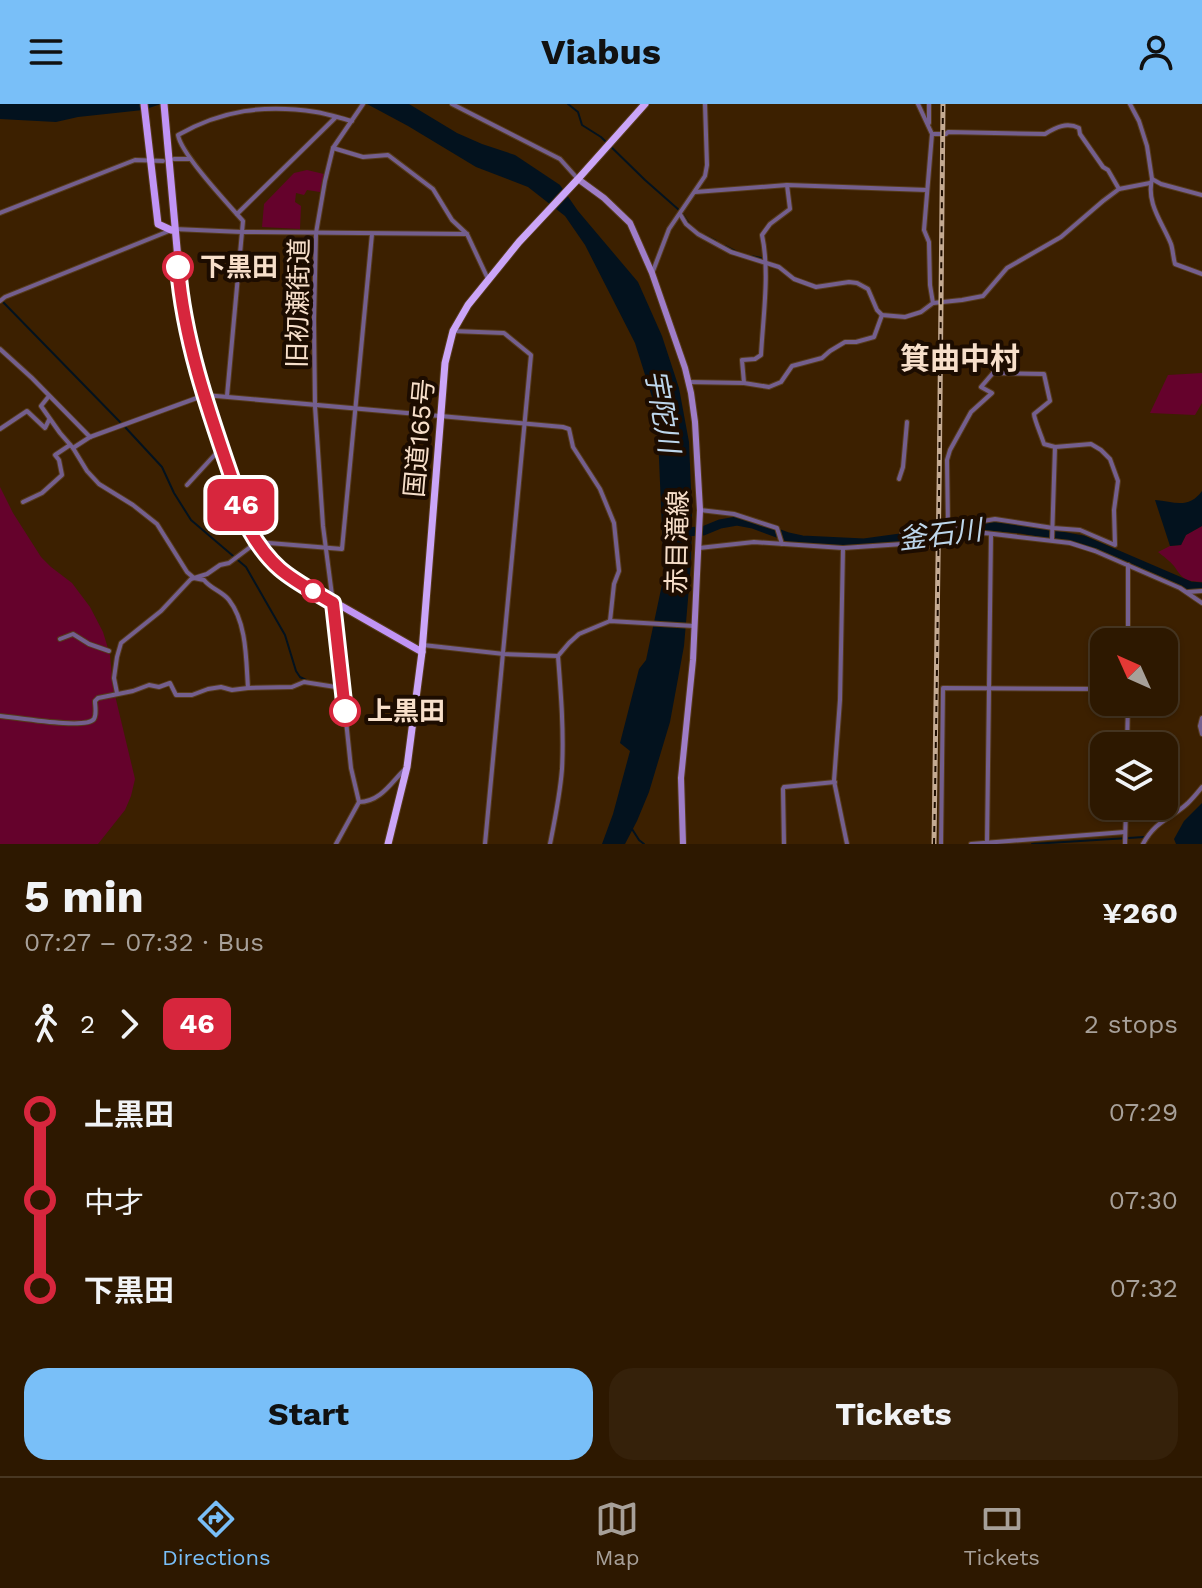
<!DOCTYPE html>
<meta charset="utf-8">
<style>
:root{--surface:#2d1800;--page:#35210a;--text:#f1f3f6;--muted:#a7a099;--line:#483722;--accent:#79bff8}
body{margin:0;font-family:"Work Sans","Noto Sans JP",sans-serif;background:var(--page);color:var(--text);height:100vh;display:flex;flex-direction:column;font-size:30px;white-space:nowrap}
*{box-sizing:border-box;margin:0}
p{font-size:26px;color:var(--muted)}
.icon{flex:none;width:44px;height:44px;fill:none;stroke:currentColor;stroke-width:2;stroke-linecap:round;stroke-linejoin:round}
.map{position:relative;height:740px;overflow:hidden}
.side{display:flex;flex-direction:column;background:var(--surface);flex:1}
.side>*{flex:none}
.badge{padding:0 16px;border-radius:12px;font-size:28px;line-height:52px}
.needle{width:52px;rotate:315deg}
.controls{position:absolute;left:1090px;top:524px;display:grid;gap:16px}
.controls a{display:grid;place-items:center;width:88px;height:88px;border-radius:16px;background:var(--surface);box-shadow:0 2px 6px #0004,0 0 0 2px var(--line);font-size:40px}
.map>.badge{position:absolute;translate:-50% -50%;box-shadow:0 0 0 4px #fff}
.legs{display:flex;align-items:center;gap:12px;height:88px;padding:0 24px;font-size:26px}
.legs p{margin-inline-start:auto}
.head{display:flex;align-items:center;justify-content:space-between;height:136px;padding:0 24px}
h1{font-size:44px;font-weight:700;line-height:60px}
.cta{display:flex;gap:16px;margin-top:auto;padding:16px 24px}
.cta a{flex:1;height:92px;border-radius:24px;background:var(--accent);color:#111;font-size:32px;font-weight:700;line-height:92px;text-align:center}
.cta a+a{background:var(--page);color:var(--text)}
ul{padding:0 24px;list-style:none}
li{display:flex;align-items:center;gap:28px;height:88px;font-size:30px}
li i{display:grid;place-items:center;width:12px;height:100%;margin:0 10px;background:currentColor}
li i::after{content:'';width:20px;height:20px;margin:-10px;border:6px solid;border-radius:50%;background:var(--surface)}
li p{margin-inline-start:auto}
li:first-child i{background:linear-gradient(#0000 50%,currentColor 0)}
li:last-child i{background:linear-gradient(currentColor 50%,#0000 0)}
header{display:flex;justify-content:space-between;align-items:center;height:104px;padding:0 24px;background:var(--accent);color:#111;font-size:36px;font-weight:700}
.tab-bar{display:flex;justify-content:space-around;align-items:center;height:112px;border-top:2px solid var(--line);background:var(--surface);font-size:22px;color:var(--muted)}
.tab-bar a{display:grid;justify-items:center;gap:4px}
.tab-bar .selected{color:var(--accent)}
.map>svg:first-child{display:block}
.green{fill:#65022c}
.water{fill:#03121e}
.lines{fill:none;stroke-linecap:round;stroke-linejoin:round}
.stream{stroke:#03121e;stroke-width:2}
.river{stroke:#03121e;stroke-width:9}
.minor-casing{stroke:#563b1c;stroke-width:6}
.secondary-casing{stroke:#563b1c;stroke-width:8}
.primary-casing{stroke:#563b1c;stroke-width:9}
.trunk-casing{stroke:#563b1c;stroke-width:9}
.minor{stroke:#745f8e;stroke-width:4}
.secondary{stroke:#9f7dc8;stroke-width:6}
.primary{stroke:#c194f5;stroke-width:7}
.trunk{stroke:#cba5f8;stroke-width:7}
.rail-casing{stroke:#c4aa92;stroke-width:5}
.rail{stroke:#1c0c00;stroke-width:2;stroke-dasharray:6;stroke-linecap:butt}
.line-1-casing{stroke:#fff;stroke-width:18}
.line-1{stroke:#d7263d;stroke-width:12}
.stop-1-dot{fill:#fff;stroke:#d7263d;stroke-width:4}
.labels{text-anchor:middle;stroke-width:8;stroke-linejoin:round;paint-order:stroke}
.stop-label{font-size:26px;font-weight:bold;fill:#f7dfca;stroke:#1c0c00;text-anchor:start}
.street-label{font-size:26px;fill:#f7dfca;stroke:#1c0c00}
.water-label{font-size:28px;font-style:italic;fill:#bdd6eb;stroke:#1c0c00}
.quarter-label{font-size:30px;font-weight:bold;fill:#f7dfca;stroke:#1c0c00}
</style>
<header><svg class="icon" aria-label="menu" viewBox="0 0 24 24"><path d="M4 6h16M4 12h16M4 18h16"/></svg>Viabus<svg class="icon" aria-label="person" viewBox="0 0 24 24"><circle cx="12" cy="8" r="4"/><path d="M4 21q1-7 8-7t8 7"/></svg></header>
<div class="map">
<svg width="1202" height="740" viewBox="0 0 1202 740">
<rect width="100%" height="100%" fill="#3c2000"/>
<g class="green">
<path d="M 307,66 L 324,70 L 320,88 L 307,86 L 304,91 L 296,89 L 295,98 L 301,102 L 300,125 L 262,123 L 264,100 L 294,69 Z"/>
<path d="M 1202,269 L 1202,299 L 1195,311 L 1150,309 L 1168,271 Z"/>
<path d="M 0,383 L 13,409 L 41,453 L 51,463 L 72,479 L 90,503 L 103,528 L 110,551 L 113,583 L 135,675 L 131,692 L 125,706 L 98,740 L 0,740 Z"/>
<path d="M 1202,422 L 1202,478 C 1184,477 1183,475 1174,462 C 1170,457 1163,452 1158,448 L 1170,442 L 1181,441 L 1186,431 Z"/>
</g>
<g class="water">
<path d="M 0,0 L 161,0 L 143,6 L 78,13 L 56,18 L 0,15 Z"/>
<path d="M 367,0 L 409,0 L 457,29 L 482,40 L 515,51 L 560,81 L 578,107 L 638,178 L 662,232 L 679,284 L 689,338 L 692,408 L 691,460 L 684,542 L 670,618 L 649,688 L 637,717 L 625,740 L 602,740 L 613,710 L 630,647 L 620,639 L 639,565 L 646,556 L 664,471 L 657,309 L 635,239 L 585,141 L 565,112 L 528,83 L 476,63 L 408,22 Z"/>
<path d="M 1202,387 L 1202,422 L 1186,431 L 1181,441 L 1170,442 L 1155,396 C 1175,398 1189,405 1202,387 Z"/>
<path d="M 1202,699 L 1202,740 L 1176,740 L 1174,735 L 1184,717 Z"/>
</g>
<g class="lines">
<g class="stream">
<path d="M 568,0 L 578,8 L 582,21 L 601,33 L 645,76 L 679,106"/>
<path d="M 682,109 L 689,120"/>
<path d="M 704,131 L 716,137"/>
<path d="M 725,142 L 737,148"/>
<path d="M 751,152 L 761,154"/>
<path d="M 2,197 L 121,319"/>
<path d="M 125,323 L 162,363 L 174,389 L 191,416 L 246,463 L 285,531 L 296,567 L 300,573 L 306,576"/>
<path d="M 632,725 L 639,736 L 644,740"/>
<path d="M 1032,740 L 1144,733"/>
</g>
<path class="river" d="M 683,428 L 703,427 L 720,420 L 737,417 L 753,420 L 788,433 L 802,436 L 864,439 L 988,422 L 1021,425 L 1083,436 L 1190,482 L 1202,483"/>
<defs>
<g id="minor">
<path d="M 452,0 L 560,55 L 577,74"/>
<path d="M 918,0 L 932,30 L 924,126 L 929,138 L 930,181 L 933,199"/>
<path d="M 1130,0 L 1139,17 L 1147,42 L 1152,75 C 1146,99 1162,118 1171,140 C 1173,146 1173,153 1175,160 L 1202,170"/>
<path d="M 929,19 L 929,0"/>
<path d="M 932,30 L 946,30 L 948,28 L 1045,30 C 1056,23 1067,18 1079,24 L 1080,30 L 1103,63 L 1108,66 L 1119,85"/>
<path d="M 333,44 L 363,53 L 388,51 L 433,85 L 452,116 L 467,130 L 488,175"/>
<path d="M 174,55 L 190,55"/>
<path d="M 1152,75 L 1161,80 L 1202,91"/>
<path d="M 695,88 L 787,81 L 927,86"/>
<path d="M 0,109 L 135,56 L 163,57"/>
<path d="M 237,110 L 335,14"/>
<path d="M 680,110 L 686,120 L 698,130 L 731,148 L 779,163 L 794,175 L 816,183 L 849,178 L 857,179 L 868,185 L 877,206 L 882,211 L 905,213 L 921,208 L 933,199 L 962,196 L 983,192 L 1007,164 L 1061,133 L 1103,97 L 1119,85 L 1150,79"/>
<path d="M 653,167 L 669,125 L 705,72 L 707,61 L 705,0"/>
<path d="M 0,197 L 5,193 L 174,125 L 242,128 L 467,130"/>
<path d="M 453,227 L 504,229 L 531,251 L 485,740"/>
<path d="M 0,245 L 32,274 L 90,333"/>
<path d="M 993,269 L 1044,270 L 1050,297 L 1034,310 C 1034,315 1042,333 1044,340 L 1055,343 L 1091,340 L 1101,346 L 1110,355 L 1118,377 L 1114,406 L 1115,441 L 1080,426 L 1053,424 L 995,415 L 948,423 L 947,356 L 950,346 L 971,308 L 992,289 L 981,283 Z"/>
<path d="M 689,278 L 744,279 L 769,283 L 781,278 L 792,262 L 822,254 L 830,247 L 845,238 L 856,238 L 874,233 L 882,211"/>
<path d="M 744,279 L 742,256 L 755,255 L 761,251 C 763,213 770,168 762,131 L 770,120 L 790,105 L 787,81"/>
<path d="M 49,292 L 41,302 L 60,329 L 73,344 L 87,367 L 99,380 L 133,401 L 157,420 L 187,468 L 194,474 L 204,476 C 211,485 222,487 229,496 C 247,519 246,556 248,584"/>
<path d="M 227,292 L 243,117 C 228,100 181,50 178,31 C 222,6 265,0 316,8 C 328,10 340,14 352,17"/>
<path d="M 0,325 L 27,307 L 45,324 L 49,316"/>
<path d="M 73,344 L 90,333 L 205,291 L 563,323 L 569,325 L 573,343 L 600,385 L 614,419 L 619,467 L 614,480 L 610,517"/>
<path d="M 899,375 L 903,363 L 907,318"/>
<path d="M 187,381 L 221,344"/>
<path d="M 23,398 L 42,389 L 62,371 L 59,356 L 55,351 L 70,341"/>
<path d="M 700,406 L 734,410 L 777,424 L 782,440"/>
<path d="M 902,429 L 903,440 L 948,438 L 985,429 L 1070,439 L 1095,447 L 1180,484 L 1202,499"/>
<path d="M 1052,436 L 1055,343"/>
<path d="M 699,444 L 754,438 L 843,444 L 903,440 L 904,444 L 927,443"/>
<path d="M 843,444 L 840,596 L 834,677 L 847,740"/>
<path d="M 1128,461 L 1128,538"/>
<path d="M 1188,488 L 1202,487"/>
<path d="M 60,535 L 73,530 L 89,540 L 109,547"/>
<path d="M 423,541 L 504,550 L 558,552"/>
<path d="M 117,589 L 114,574 L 117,553 L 121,539 L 161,507 L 191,475 L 207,470 L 220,461 L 229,459 L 257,438 L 342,445 L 372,130"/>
<path d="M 0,612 C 15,613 86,626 94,615 C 97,610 95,602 95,597 L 98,594 L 133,587 L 149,581 L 159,583 L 170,579 L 176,591 L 192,591 L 208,585 L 221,583 L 232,586 L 248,584 L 292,583 L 304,578 L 342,584"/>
<path d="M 1202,614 L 1200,622 L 1202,630"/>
<path d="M 1127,642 L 1128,598"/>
<path d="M 359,698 C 380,698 391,679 404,666"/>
<path d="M 336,740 L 359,698 L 351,664 L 336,522 L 323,422 L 315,302 L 314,216 L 316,129 L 325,77 L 333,44 L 363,0"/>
<path d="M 550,740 C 555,715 560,691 562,665 C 564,628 561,590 558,552 L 569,539 L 579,530 L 610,517 L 694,522"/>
<path d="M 784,740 L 783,685 L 784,683 L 835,678"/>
<path d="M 941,740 L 943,584 L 1104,585"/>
<path d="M 971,740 L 1125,728"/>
<path d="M 987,740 L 991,430"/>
<path d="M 1125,740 L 1126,702"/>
<path d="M 1143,740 C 1156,716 1171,715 1188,699 C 1193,694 1198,688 1202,683"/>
</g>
<path id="secondary" d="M 578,75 L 604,94 L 630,119 L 652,169 L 685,264 L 691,289 L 695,318 L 700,406 L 693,556 L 681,674 L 683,740"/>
<g id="primary">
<path d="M 144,0 L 158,120 L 171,126"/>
<path d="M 164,0 L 183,211 L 191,248 L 249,425 L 265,451 L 282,468 L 422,548"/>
</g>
<path id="trunk" d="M 388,740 L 407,663 L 422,548 L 445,259 L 453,227 L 468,201 L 519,138 L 578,75 L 645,0"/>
</defs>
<use href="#minor" class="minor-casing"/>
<use href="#secondary" class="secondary-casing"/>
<use href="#primary" class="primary-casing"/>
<use href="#trunk" class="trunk-casing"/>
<use href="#minor" class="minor"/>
<use href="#secondary" class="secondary"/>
<use href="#primary" class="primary"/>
<use href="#trunk" class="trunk"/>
<defs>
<path id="rail" d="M 934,740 C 939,493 940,247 943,0"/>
</defs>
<use href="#rail" class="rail-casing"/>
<use href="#rail" class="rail"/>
</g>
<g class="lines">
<defs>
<path id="line-1" d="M 178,163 C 185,253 221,339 249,425 C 273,468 293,475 333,499 L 345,607"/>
</defs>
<use href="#line-1" class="line-1-casing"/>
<use href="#line-1" class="line-1"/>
</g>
<g class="stop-1-dot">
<circle cx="178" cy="163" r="14"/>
<circle cx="313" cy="487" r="10"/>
<circle cx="345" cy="607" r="14"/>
</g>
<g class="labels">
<g class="stop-label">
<text x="200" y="172">下黒田</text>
<text x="367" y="616">上黒田</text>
</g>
<g class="street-label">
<text transform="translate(298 199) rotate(-89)" y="9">旧初瀬街道</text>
<text transform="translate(419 334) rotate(-85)" y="9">国道165号</text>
<text transform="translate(677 438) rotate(-89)" y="9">赤目滝線</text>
</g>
<g class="water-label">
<text transform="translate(663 307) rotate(80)" y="10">宇陀川</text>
<text transform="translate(940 430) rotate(-7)" y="10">釜石川</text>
</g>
<g class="quarter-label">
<text x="960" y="265">箕曲中村</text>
</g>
</g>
</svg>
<div class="controls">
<a><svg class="needle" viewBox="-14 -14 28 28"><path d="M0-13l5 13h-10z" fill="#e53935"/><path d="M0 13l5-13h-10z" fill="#a7a099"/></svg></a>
<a><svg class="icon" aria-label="layers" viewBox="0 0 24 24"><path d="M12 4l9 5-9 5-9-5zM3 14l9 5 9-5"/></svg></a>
</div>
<b class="badge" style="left:241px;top:401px;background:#d7263d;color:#fff">46</b>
</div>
<section class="side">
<div class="head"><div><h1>5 min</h1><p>07:27 – 07:32 · Bus</p></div><b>¥260</b></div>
<div class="legs"><svg class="icon" aria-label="walk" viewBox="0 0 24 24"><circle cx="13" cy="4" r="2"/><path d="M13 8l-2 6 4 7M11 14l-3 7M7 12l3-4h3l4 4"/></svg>2<svg class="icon" aria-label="forward" viewBox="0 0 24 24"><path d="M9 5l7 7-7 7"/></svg><b class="badge" style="background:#d7263d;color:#fff">46</b><p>2 stops</p></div>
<ul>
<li><i style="color:#d7263d"></i><b>上黒田</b><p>07:29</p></li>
<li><i style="color:#d7263d"></i><span>中才</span><p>07:30</p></li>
<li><i style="color:#d7263d"></i><b>下黒田</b><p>07:32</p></li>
</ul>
<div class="cta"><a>Start</a><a>Tickets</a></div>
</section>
<nav class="tab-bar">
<a class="selected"><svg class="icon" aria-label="directions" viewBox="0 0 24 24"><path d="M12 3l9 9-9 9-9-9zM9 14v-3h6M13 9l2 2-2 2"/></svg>Directions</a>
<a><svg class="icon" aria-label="map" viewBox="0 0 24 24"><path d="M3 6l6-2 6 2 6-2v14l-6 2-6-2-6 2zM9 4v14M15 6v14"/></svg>Map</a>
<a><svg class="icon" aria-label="tickets" viewBox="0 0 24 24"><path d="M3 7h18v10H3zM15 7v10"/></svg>Tickets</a>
</nav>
